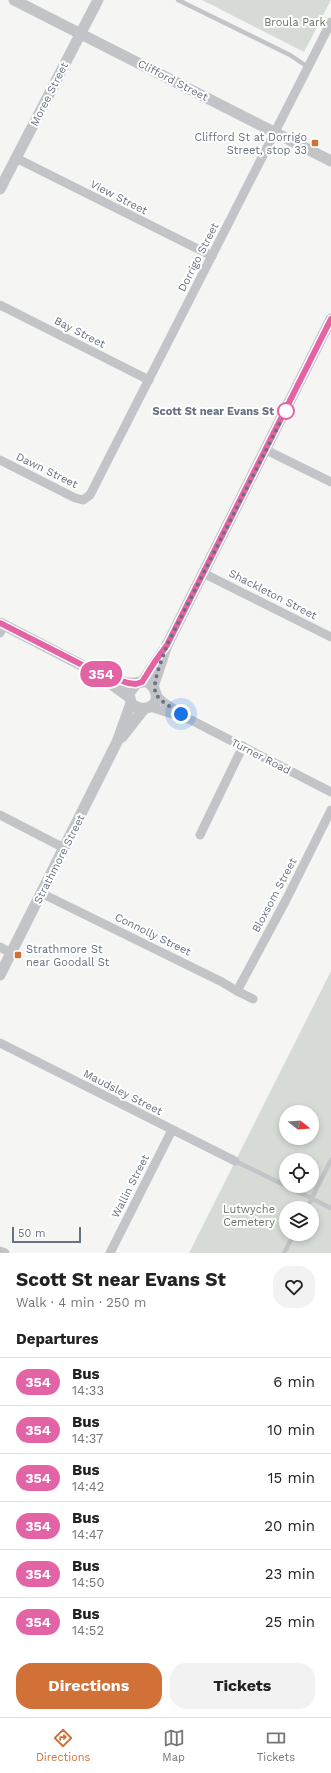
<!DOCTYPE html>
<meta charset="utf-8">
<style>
:root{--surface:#fff;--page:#f2f2f2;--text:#222;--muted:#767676;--line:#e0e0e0;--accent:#d17138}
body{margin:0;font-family:"Work Sans",sans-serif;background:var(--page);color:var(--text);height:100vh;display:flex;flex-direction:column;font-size:15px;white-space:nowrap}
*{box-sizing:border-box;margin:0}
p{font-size:13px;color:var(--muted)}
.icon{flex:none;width:22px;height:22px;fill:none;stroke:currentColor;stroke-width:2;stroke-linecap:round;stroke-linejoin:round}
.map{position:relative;height:1253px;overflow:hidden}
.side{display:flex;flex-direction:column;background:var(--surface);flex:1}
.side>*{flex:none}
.badge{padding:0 8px;border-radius:13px;font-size:14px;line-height:26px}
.needle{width:26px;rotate:107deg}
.buttons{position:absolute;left:279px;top:1105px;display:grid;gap:8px}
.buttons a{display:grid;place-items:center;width:40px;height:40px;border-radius:50%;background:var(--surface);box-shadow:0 2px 6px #0003;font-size:20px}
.scale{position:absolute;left:12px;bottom:10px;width:69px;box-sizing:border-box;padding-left:4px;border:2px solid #687281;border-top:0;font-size:11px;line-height:14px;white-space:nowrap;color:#687281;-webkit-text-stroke:3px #fff;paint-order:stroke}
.you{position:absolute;width:20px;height:20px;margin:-10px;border:3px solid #fff;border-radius:50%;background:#1a73e8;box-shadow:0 0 0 6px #1a73e833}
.map>.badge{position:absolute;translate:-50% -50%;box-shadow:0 0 0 2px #fff}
h2{padding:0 16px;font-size:15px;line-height:36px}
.round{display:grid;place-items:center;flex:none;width:42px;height:42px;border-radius:16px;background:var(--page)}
.headline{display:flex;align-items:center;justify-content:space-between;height:68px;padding:0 16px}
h1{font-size:19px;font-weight:700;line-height:30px}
.action{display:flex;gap:8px;margin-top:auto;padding:8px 16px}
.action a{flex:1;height:46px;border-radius:16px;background:var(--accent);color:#fff;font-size:16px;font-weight:700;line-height:46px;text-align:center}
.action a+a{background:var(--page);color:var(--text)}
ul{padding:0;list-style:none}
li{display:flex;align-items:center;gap:12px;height:48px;padding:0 16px;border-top:1px solid var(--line)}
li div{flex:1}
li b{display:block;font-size:15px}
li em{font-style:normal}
li .badge{min-width:44px;font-weight:700;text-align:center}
.menu{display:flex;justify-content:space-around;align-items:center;height:56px;border-top:1px solid var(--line);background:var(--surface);font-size:11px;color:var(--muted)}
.menu a{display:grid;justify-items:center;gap:2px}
.menu .on{color:var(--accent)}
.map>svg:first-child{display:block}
.green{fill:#d6dcd5;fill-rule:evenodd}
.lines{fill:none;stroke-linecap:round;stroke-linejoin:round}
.service{stroke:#c2c4c8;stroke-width:4.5}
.minor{stroke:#c2c4c8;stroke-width:9}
.tertiary{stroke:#c2c4c8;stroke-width:11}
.line-casing{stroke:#fff;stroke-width:9}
.line{stroke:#e463a4;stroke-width:6}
.walk{stroke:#687281;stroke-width:4;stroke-dasharray:0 7.2}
.poi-dot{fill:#d17138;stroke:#fff;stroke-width:1.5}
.stop-dot{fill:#fff;stroke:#e463a4;stroke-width:2}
.labels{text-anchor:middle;stroke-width:4;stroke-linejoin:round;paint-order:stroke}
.park-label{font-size:11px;fill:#677966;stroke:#fff}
.street-label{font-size:11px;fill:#687281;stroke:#fff}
.poi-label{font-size:11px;fill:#687281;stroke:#fff;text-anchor:end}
.stop-label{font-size:11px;font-weight:bold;fill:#687281;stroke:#fff;text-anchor:end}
</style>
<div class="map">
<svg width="331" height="1253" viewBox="0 0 331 1253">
<rect width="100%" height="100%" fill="#f5f6f3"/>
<g class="green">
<path d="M 202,0 L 331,0 L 304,52 Z"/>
<path d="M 331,971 L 331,1253 L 189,1253 ZM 286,1112 L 312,1112 L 312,1138 L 286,1138 ZM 286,1160 L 312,1160 L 312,1186 L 286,1186 ZM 286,1208 L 312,1208 L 312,1234 L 286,1234 Z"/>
</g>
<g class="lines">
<g class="service">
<path d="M 178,0 L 290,55 L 308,67"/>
<path d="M 235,1161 L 331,1208"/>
<path d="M 307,1208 L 331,1160"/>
<path d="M 284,1253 L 294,1234"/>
</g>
<g class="minor">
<path d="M 16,158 L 212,256"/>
<path d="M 0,305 L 149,380"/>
<path d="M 266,450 L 331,482"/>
<path d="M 0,460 L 75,498 L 83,500 L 90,495 L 331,22"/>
<path d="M 203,573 L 331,637"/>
<path d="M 0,633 L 4,625"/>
<path d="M 156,695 L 165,703 L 182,714"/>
<path d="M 150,707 L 191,720 L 331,792"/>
<path d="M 0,815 L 64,848"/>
<path d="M 200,835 L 243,746"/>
<path d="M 41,893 L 222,982 L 237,991 L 253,999"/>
<path d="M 0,947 L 11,953"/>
<path d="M 237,991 L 287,898 L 331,810"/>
<path d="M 0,1043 L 235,1161"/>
<path d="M 0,1251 L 5,1253"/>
<path d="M 110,1253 L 172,1130"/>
</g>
<g class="tertiary">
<path d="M 14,0 L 331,161"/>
<path d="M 0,189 L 98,0"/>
<path d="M 0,623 L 93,671 L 129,697"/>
<path d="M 102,674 C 111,677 119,681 128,683 C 135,684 141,681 147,682 C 151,684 154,687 155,691 C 162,707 141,714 131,703 L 129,693 L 136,684"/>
<path d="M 142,682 L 163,651"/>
<path d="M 153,687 L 167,645 L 331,319"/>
<path d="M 122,737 L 143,710"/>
<path d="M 0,975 L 117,742 L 131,703"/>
</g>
</g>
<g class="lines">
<defs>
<path id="line" d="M 0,623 L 94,671 L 128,683 L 136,684 L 142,682 L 154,663 L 167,645 L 331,319"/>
</defs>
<use href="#line" class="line-casing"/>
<use href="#line" class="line"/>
<path class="walk" d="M 181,714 C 174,708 161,703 156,694 C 151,683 163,658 167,645 L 286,411"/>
</g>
<g class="poi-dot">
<rect x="311" y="139" width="8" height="8" rx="2"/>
<rect x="14" y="951" width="8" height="8" rx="2"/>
</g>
<circle class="stop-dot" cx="286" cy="411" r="8"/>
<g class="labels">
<g class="park-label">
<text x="295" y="26">Broula Park</text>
<text x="249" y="1213">Lutwyche<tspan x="249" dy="13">Cemetery</tspan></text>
</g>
<g class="street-label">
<text transform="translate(173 80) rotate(27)" y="4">Clifford Street</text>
<text transform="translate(49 94) rotate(-63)" y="4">Moree Street</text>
<text transform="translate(119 197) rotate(27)" y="4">View Street</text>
<text transform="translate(198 257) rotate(-63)" y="4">Dorrigo Street</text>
<text transform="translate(80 332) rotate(27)" y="4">Bay Street</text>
<text transform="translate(47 470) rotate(26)" y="4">Dawn Street</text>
<text transform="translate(273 594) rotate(27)" y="4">Shackleton Street</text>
<text transform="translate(261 756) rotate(27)" y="4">Turner Road</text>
<text transform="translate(59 859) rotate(-63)" y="4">Strathmore Street</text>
<text transform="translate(274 895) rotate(-62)" y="4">Bloxsom Street</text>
<text transform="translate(153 934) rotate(26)" y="4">Connolly Street</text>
<text transform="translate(123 1092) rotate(27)" y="4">Maudsley Street</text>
<text transform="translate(130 1186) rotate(-63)" y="4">Wallin Street</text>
</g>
<g class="poi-label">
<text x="307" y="141">Clifford St at Dorrigo<tspan x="307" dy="13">Street, stop 33</tspan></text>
<text x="26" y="953" text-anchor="start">Strathmore St<tspan x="26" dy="13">near Goodall St</tspan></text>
</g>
<g class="stop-label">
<text x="274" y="415">Scott St near Evans St</text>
</g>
</g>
</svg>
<div class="buttons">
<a><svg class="needle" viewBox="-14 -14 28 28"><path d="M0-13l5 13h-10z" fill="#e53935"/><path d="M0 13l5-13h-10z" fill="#767676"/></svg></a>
<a><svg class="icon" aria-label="locate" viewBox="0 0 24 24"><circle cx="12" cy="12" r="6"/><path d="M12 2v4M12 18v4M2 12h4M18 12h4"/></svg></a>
<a><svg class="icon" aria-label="layers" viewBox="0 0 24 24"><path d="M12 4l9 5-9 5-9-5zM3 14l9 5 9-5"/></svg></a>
</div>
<div class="scale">50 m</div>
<div class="you" style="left:181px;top:714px"></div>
<b class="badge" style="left:101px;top:674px;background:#e463a4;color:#fff">354</b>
</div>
<section class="side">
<div class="headline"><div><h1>Scott St near Evans St</h1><p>Walk · 4 min · 250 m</p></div><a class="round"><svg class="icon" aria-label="heart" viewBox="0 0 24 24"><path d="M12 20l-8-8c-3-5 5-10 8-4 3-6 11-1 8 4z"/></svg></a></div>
<h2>Departures</h2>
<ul>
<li><span class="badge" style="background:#e463a4;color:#fff">354</span><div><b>Bus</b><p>14:33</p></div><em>6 min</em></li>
<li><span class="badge" style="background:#e463a4;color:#fff">354</span><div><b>Bus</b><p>14:37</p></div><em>10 min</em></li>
<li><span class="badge" style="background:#e463a4;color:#fff">354</span><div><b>Bus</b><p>14:42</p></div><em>15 min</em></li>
<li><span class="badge" style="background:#e463a4;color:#fff">354</span><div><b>Bus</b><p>14:47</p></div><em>20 min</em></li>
<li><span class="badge" style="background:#e463a4;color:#fff">354</span><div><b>Bus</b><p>14:50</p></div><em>23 min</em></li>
<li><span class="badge" style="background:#e463a4;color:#fff">354</span><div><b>Bus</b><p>14:52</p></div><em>25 min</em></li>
</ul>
<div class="action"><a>Directions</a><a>Tickets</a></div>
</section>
<nav class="menu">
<a class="on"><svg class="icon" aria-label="directions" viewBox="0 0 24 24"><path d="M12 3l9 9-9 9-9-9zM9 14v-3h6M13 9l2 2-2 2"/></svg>Directions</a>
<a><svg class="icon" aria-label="map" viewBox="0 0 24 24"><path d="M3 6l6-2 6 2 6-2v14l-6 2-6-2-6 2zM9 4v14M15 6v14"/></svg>Map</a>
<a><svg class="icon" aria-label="tickets" viewBox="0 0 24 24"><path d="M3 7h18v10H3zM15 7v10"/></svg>Tickets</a>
</nav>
